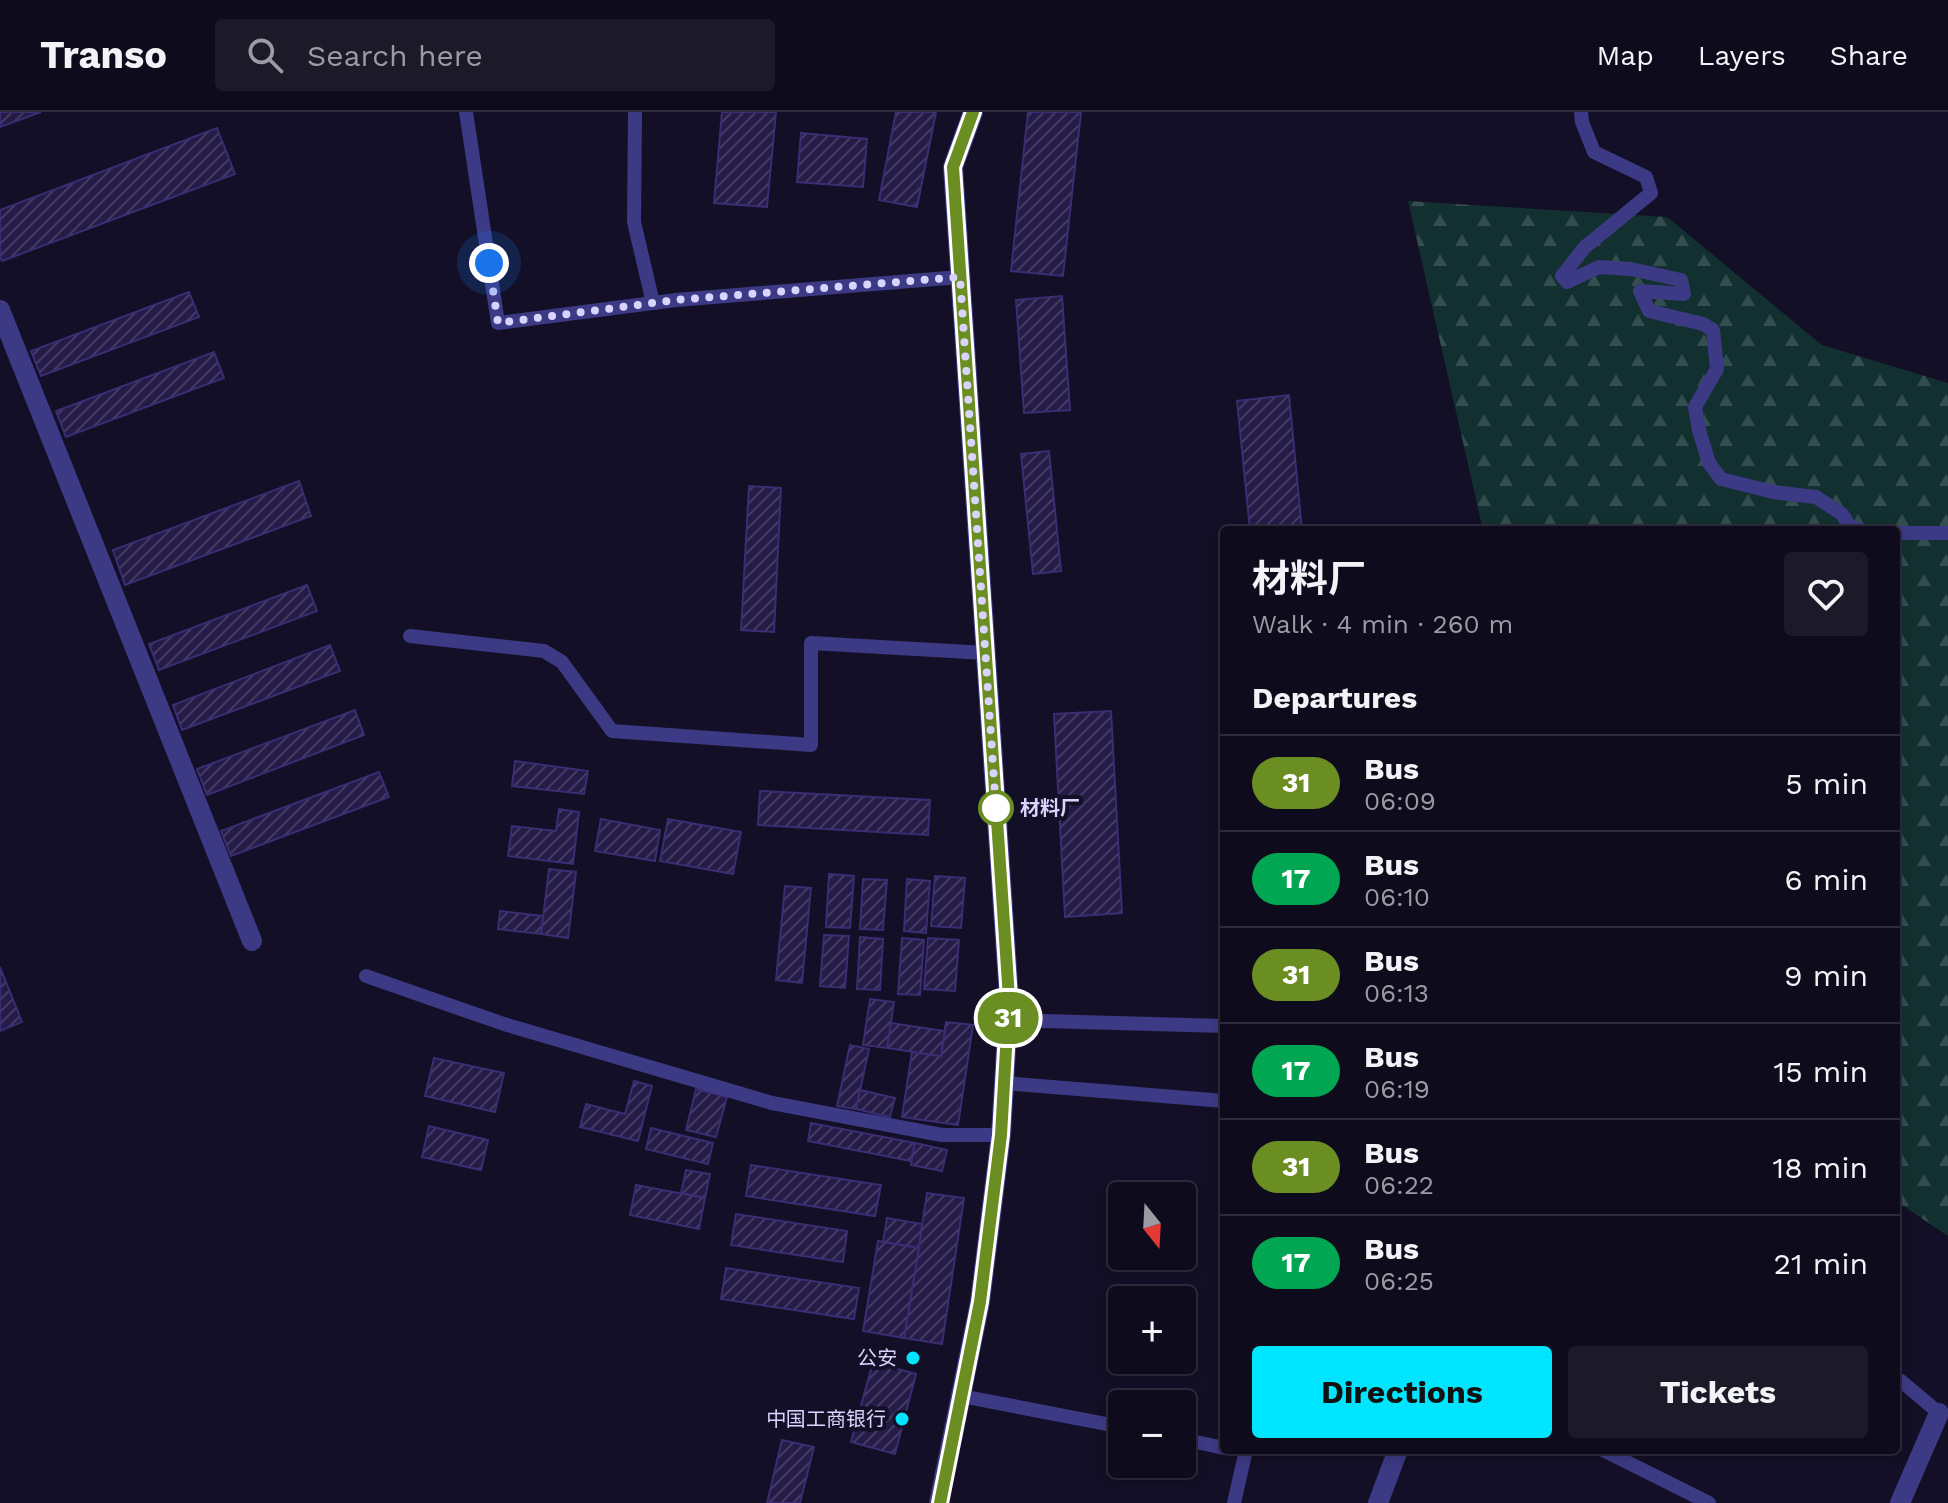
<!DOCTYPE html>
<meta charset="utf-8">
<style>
:root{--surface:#0e0b1c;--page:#1c1929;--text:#f1f3f6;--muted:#9b9ba3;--line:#2e2b3b;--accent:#00e5ff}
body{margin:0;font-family:"Work Sans","Noto Sans SC",sans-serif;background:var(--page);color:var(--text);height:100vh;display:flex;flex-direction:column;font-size:30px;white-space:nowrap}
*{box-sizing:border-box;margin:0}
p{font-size:26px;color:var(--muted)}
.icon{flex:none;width:44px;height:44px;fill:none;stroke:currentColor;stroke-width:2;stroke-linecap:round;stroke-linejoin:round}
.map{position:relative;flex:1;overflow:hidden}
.side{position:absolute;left:1220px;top:414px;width:680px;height:928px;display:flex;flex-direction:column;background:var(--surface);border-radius:8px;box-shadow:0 4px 12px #0003,0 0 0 2px var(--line)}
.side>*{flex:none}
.badge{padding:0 16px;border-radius:26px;font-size:28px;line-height:52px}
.needle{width:52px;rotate:162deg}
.tools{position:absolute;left:1108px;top:1070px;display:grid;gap:16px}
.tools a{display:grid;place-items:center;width:88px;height:88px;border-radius:8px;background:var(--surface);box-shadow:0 4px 12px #0003,0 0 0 2px var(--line);font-size:40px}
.you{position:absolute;width:40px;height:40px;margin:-20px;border:6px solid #fff;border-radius:50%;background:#1a73e8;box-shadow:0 0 0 12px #1a73e833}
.map>.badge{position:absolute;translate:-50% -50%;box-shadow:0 0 0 4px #fff}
h2{padding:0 32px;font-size:30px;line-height:72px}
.round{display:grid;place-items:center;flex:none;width:84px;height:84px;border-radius:8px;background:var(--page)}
.headline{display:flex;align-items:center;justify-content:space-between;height:136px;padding:0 32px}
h1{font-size:38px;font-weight:700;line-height:60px}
.action{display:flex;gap:16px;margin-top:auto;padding:16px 32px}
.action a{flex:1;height:92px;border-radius:8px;background:var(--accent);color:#111;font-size:32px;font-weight:700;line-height:92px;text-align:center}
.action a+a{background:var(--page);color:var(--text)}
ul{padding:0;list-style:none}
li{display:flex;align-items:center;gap:24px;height:96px;padding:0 32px;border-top:2px solid var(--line)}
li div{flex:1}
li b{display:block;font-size:30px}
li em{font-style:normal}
li .badge{min-width:88px;font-weight:700;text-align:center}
header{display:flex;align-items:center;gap:48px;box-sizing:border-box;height:112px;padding:0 40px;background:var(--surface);border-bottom:2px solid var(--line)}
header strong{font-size:38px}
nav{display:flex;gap:44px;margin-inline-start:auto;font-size:28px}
.search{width:560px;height:72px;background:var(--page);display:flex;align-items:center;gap:20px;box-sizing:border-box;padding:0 28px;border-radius:8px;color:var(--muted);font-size:30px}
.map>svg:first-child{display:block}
.forest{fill:url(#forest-firs)}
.building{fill:url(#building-hatch);stroke:#3b2d73;stroke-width:2}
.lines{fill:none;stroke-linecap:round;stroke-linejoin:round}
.service{stroke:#3d3a85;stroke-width:14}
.minor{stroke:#3d3a85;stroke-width:20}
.tertiary{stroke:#3d3a85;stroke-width:20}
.line-casing{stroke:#fff;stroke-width:18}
.line{stroke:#6b8e23;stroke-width:12}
.walk{stroke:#d9d4ff;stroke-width:8;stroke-dasharray:0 14.4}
.stop-dot{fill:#fff;stroke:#6b8e23;stroke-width:4}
.poi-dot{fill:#00e5ff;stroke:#130f26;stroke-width:3}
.labels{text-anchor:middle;stroke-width:8;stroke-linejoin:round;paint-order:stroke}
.stop-label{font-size:20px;font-weight:bold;fill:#d9d4ff;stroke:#130f26;text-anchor:start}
.poi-label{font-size:20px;fill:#d9d4ff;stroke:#130f26;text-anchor:end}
</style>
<header>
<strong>Transo</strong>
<div class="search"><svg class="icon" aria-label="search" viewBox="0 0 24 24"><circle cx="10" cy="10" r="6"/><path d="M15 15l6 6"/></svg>Search here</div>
<nav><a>Map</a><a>Layers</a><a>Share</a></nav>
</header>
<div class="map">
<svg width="1948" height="1391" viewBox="0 0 1948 1391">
<defs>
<pattern id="forest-firs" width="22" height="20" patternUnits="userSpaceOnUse" patternTransform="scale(2)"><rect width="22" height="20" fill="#12302f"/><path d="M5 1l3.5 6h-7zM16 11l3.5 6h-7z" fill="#344d4e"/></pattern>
<pattern id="building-hatch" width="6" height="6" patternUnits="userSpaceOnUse" patternTransform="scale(2)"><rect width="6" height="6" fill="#241b47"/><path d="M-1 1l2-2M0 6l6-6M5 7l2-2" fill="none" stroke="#433b63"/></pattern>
</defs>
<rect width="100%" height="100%" fill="#130f26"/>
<path class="forest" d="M 1408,89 L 1667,105 L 1822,233 L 1948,271 L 1948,1124 L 1896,1089 L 1896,418 L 1483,418 Z"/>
<g class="building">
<path d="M 0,0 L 41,0 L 0,15 Z"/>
<path d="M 722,0 L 776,0 L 767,95 L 714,91 Z"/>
<path d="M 896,0 L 936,0 L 917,95 L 879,88 Z"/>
<path d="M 1028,0 L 1081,0 L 1063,164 L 1011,159 Z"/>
<path d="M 217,16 L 235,62 L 2,149 L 0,144 L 0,98 Z"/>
<path d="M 801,21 L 867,27 L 863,75 L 797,70 Z"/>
<path d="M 189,180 L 199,205 L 41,264 L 31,239 Z"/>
<path d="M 1062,184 L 1070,298 L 1024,301 L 1016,188 Z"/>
<path d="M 214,240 L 224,266 L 66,325 L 56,299 Z"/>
<path d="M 1289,283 L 1302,418 L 1250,418 L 1237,289 Z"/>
<path d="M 1049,339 L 1061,459 L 1033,462 L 1021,342 Z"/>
<path d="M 299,369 L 311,404 L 125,473 L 113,438 Z"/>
<path d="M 749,374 L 781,376 L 774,520 L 741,518 Z"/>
<path d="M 307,473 L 317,499 L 159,558 L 149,532 Z"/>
<path d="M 330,533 L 340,559 L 182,618 L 173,593 Z"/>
<path d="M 355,598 L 364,623 L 207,683 L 197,657 Z"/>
<path d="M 1111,599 L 1122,801 L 1065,805 L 1054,602 Z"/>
<path d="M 515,649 L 588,659 L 584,682 L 512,674 Z"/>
<path d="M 379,660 L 389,685 L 231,744 L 221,719 Z"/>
<path d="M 760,679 L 930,688 L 928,723 L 758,713 Z"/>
<path d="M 559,697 L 579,700 L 573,752 L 508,744 L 512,714 L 556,719 Z"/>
<path d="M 601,707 L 660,718 L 655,749 L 595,739 Z"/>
<path d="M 668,707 L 741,720 L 733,762 L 660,749 Z"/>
<path d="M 549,757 L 576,760 L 568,826 L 541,822 Z"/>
<path d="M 829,762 L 854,764 L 850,816 L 826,815 Z"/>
<path d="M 935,764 L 965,766 L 961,816 L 931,814 Z"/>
<path d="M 863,767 L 887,768 L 883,818 L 860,817 Z"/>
<path d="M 907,767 L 930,769 L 926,821 L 904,819 Z"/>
<path d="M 785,774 L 811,776 L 802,871 L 776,868 Z"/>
<path d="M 500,799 L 543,804 L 541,822 L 498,817 Z"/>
<path d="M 824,823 L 849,824 L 845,876 L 820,874 Z"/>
<path d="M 860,825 L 883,827 L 880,878 L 857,877 Z"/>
<path d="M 902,826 L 924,828 L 920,883 L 898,882 Z"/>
<path d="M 928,826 L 959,828 L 955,879 L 924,877 Z"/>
<path d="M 0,855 L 22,910 L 0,919 Z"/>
<path d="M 870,887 L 894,890 L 887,936 L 863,933 Z"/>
<path d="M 946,910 L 973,913 L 958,1013 L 902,1005 L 912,940 L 941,944 Z"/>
<path d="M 891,911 L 945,919 L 941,944 L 887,936 Z"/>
<path d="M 850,933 L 869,937 L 856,997 L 837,994 Z"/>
<path d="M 434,946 L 504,961 L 495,1000 L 425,984 Z"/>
<path d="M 634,969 L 652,974 L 638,1029 L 580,1015 L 586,992 L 625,1002 Z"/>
<path d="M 696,977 L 727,985 L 716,1025 L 686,1018 Z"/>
<path d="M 860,978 L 895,986 L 890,1005 L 856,997 Z"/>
<path d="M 811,1011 L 915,1031 L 911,1049 L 808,1029 Z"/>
<path d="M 429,1014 L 488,1028 L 481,1058 L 422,1045 Z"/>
<path d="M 651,1016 L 713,1031 L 708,1052 L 646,1037 Z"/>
<path d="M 915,1031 L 947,1038 L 942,1059 L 911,1053 Z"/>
<path d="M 751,1053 L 881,1073 L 875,1104 L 746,1084 Z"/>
<path d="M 686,1058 L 710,1062 L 705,1086 L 681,1081 Z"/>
<path d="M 636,1073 L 705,1086 L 699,1117 L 630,1103 Z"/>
<path d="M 927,1081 L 964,1086 L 942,1232 L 904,1226 Z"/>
<path d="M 736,1102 L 847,1119 L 843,1150 L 731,1133 Z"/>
<path d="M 887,1106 L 922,1112 L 919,1136 L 883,1130 Z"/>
<path d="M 878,1129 L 919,1136 L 904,1226 L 863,1219 Z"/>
<path d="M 726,1156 L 859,1176 L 854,1207 L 721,1187 Z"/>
<path d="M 873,1250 L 916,1262 L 895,1342 L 851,1330 Z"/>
<path d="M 782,1328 L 814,1335 L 800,1391 L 767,1391 Z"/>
</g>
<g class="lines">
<g class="service">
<path d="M 466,0 L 498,211 L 676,188 L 960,165"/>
<path d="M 635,0 L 634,110 L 653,191"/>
<path d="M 1581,0 L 1582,10 L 1594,40 L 1646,65 L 1651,81 L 1585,135 L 1562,164 L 1567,170 L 1599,155 L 1631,157 L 1681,168 L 1684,182 L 1640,179 L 1649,199 L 1703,212 L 1713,218 L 1717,257 L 1695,295 L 1699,318 L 1709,351 L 1721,367 L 1773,380 L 1816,385 L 1842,402 L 1850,415 L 1861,418"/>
<path d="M 1896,421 L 1948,421"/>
<path d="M 410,524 L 544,539 L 562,550 L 612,619 L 811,633 L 811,531 L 986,541"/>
<path d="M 366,864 L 504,912 L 772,991 L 942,1023 L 1001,1023"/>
<path d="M 1008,908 L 1224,914"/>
<path d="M 1004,971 L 1224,989"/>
<path d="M 1896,1267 L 1901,1269 L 1939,1301"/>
<path d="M 961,1284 L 1122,1315"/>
<path d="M 1182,1327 L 1224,1336"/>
<path d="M 1603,1338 L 1709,1391"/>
<path d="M 1234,1391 L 1246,1338"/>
</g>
<g class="minor">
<path d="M 0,198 L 252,829"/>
<path d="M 1378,1391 L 1398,1338"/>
<path d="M 1900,1391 L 1939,1301"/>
</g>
<path class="tertiary" d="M 939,1391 L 980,1190 L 1001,1023 L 1009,886 L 953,55 L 973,0"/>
</g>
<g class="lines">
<defs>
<path id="line" d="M 940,1391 L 980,1190 L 1001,1023 L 1009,886 L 953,55 L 973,0"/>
</defs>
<use href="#line" class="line-casing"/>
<use href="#line" class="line"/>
<path class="walk" d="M 489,151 L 498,211 L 676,188 L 960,165 L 996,698 L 996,696"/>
</g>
<circle class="stop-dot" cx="996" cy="696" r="16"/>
<g class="poi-dot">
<circle cx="913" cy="1246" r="8"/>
<circle cx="902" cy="1307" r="8"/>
</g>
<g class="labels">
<g class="stop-label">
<text x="1020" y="703">材料厂</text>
</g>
<g class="poi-label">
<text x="897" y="1253">公安</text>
<text x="886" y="1314">中国工商银行</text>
</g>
</g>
</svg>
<div class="tools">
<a><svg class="needle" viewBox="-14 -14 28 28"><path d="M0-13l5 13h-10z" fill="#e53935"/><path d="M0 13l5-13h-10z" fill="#9b9ba3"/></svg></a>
<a>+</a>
<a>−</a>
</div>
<div class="you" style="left:489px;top:151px"></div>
<b class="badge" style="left:1008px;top:906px;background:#6b8e23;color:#fff">31</b>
<section class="side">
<div class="headline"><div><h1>材料厂</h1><p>Walk · 4 min · 260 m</p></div><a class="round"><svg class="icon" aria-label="heart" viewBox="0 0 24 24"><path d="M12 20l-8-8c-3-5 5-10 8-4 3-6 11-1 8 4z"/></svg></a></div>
<h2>Departures</h2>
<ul>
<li><span class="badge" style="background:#6b8e23;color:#fff">31</span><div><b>Bus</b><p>06:09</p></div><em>5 min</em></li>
<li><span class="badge" style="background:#00a651;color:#fff">17</span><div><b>Bus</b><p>06:10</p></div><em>6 min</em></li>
<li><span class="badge" style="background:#6b8e23;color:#fff">31</span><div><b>Bus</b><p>06:13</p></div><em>9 min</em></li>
<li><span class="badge" style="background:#00a651;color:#fff">17</span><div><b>Bus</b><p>06:19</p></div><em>15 min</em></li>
<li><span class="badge" style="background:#6b8e23;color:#fff">31</span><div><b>Bus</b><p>06:22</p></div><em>18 min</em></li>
<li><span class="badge" style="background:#00a651;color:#fff">17</span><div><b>Bus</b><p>06:25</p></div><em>21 min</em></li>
</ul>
<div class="action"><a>Directions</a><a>Tickets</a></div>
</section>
</div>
